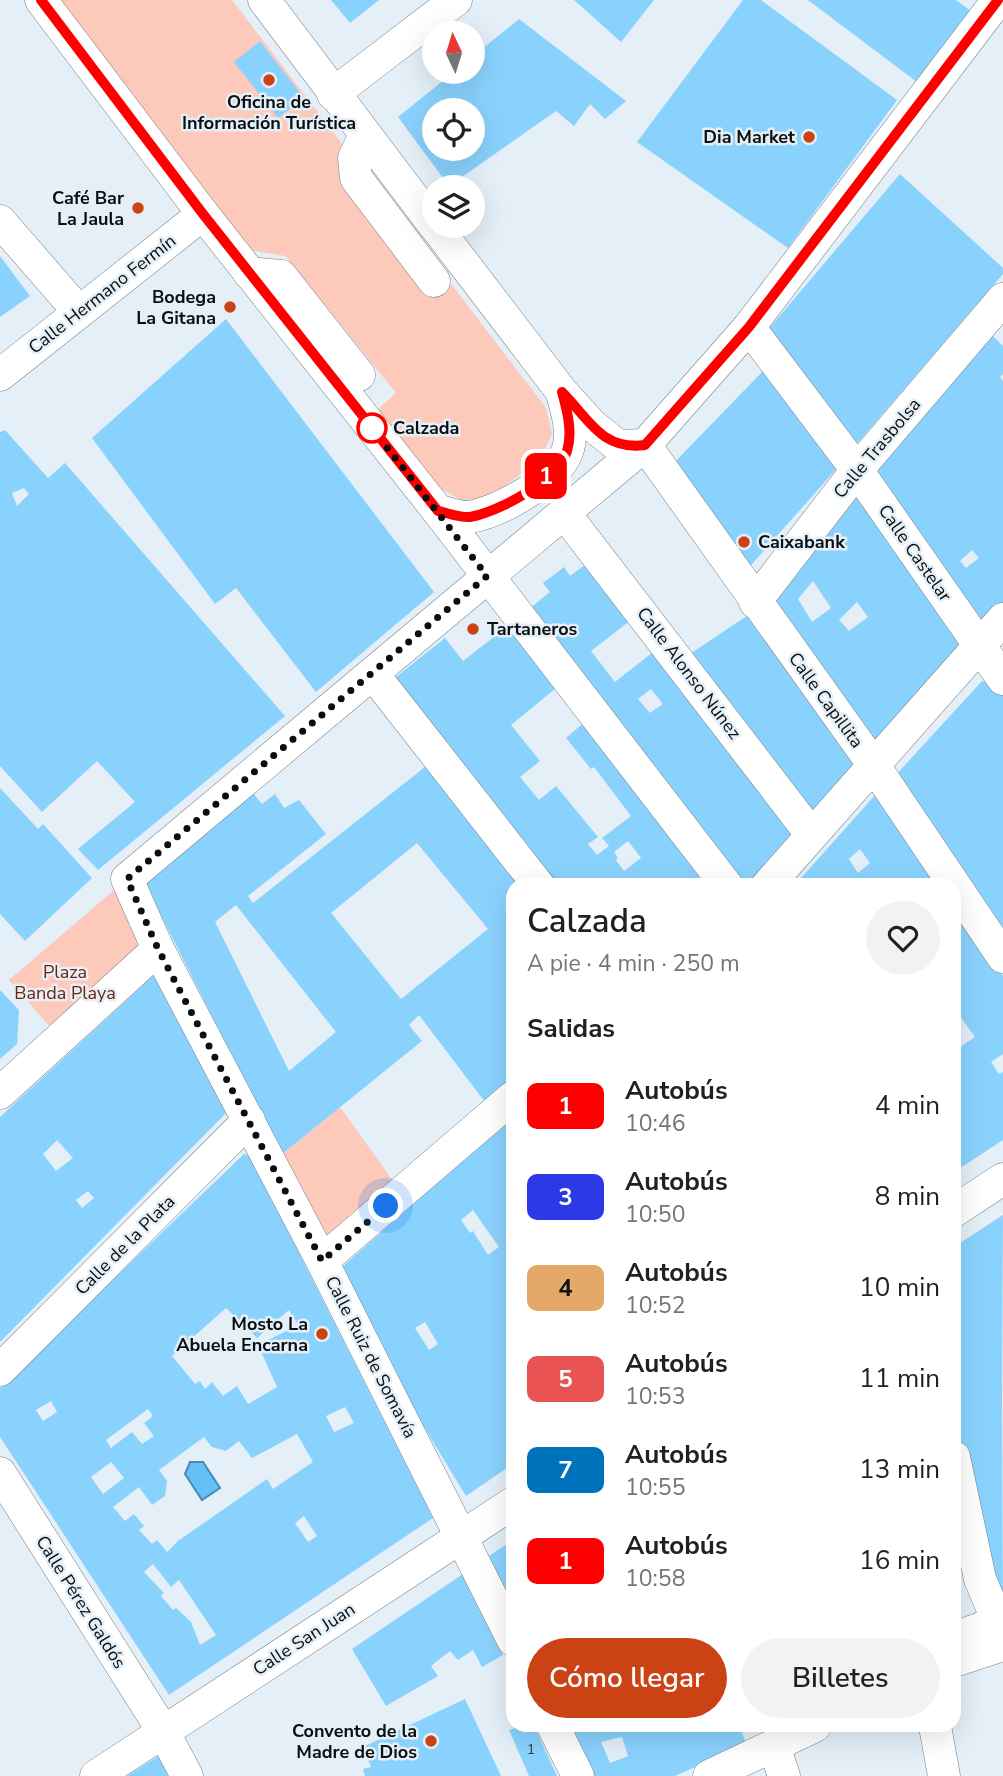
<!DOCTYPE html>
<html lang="es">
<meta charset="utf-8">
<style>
:root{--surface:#fff;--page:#f2f2f2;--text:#202124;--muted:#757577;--accent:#cb4314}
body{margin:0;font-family:"Nunito Sans",sans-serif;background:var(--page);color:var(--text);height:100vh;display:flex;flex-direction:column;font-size:26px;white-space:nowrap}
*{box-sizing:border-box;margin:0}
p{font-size:23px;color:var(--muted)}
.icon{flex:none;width:38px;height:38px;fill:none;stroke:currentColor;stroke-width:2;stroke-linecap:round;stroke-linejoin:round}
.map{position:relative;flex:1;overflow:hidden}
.side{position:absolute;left:506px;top:878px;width:455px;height:854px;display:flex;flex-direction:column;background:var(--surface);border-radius:21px;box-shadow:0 7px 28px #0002}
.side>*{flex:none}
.badge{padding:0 14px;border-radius:10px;font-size:24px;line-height:46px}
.needle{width:46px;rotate:356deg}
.tools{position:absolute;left:422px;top:21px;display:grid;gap:14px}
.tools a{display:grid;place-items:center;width:63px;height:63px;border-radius:50%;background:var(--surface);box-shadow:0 7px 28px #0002;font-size:35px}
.you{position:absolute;width:35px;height:35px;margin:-18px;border:5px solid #fff;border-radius:50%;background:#1a73e8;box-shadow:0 0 0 10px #1a73e833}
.map>.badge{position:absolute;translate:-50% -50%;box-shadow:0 0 0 4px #fff}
h2{padding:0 21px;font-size:26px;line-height:63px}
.round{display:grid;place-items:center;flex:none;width:74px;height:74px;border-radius:37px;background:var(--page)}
.head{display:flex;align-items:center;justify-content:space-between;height:119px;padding:0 21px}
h1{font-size:33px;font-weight:600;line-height:52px}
.button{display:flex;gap:14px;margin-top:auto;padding:14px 21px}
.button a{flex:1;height:80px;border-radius:42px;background:var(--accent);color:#fff;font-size:28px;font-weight:600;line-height:80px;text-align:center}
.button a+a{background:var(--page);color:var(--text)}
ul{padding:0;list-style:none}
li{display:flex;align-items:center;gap:21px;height:91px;padding:0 21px}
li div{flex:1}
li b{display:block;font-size:26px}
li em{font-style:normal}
li .badge{min-width:77px;font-weight:700;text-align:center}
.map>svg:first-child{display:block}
.green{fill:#fdc9ba}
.water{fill:#63c1f7;stroke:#488bb2;stroke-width:2}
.building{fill:#8ad2fe;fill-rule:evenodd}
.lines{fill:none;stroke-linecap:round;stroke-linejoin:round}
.minor-casing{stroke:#778188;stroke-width:33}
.minor{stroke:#fff;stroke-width:32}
.line-casing{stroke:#fff;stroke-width:16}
.line{stroke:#f00;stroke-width:10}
.walk{stroke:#0a0e10;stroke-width:7;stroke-dasharray:0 12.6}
.poi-dot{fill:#cb4314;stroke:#e4eff7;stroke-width:2.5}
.stop-dot{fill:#fff;stroke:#f00;stroke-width:3.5}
.labels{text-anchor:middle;stroke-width:5;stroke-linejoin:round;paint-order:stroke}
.number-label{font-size:14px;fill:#2a3f4c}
.poi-label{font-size:18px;font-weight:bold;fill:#0a0e10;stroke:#e4eff7;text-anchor:end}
.street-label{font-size:18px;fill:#0a0e10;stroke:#e4eff7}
.stop-label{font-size:18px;font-weight:bold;fill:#0a0e10;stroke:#e4eff7;text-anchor:start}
.park-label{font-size:18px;fill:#742308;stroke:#e4eff7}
</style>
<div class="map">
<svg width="1003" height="1776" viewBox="0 0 1003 1776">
<rect width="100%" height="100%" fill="#e4eff7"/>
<g class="green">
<path d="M 60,0 L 232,0 L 346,149 L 433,292 L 452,285 L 546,408 L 552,434 L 540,459 L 489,499 L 461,500 L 436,486 L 376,411 L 396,393 L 285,256 L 249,250 Z"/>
<path d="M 127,879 L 158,949 L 60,1038 L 9,980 Z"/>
<path d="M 340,1107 L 393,1181 L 325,1238 L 282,1154 Z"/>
</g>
<path class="water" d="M 190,1462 L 203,1462 L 220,1488 L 202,1500 L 185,1474 Z"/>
<g class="building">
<path d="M 331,0 L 379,0 L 350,23 Z"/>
<path d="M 574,0 L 654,0 L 621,42 Z"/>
<path d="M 743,0 L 761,0 L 897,100 L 788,248 L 637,142 Z"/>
<path d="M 808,0 L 956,0 L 971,11 L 917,82 Z"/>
<path d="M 519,19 L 626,101 L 605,119 L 590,104 L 574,126 L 556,111 L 449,186 L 398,117 L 454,72 L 472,72 L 472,57 ZM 434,110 L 472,110 L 472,149 L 434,149 Z"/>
<path d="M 260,41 L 304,98 L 278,118 L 234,62 Z"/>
<path d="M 900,174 L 1003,268 L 1003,274 L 855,446 L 766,332 Z"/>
<path d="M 0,256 L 30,296 L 0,317 Z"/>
<path d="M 226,319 L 434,592 L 316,692 L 236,588 L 215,604 L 92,438 Z"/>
<path d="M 993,336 L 1003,346 L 1003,374 L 1000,377 L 1003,381 L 1003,603 L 982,629 L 871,475 ZM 972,550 L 979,558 L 966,568 L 960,561 Z"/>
<path d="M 766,368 L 839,466 L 745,572 L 670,467 Z"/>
<path d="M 5,430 L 48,478 L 65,463 L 285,716 L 98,870 L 78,849 L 135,802 L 97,761 L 42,812 L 0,766 L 0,432 ZM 24,488 L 29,494 L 17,506 L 12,493 Z"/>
<path d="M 860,493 L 969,645 L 874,750 L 766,598 ZM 813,581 L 831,608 L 812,622 L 798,599 ZM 857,602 L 868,617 L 849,631 L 839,620 Z"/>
<path d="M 590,561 L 635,617 L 591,651 L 615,682 L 658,648 L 799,833 L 752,886 L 744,886 L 530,608 L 550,592 L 543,583 L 564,567 L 570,576 ZM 651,689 L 663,704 L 650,713 L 638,699 Z"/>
<path d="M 751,613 L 861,767 L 812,819 L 687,656 Z"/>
<path d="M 512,623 L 561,684 L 511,725 L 540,761 L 520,777 L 539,800 L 556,786 L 598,837 L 588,844 L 597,855 L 609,846 L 602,838 L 631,816 L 594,767 L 591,769 L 566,738 L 588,719 L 715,886 L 558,886 L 396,677 L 445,638 L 463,661 ZM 628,841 L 641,858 L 624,871 L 616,860 L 618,858 L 614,852 Z"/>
<path d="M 982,681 L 995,684 L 1003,695 L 1003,941 L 894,777 Z"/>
<path d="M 425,767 L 522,886 L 513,886 L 513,1078 L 485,1102 L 419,1015 L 409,1025 L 422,1041 L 282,1154 L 143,880 L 252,792 L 262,804 L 275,794 L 284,808 L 299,800 L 326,834 L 248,896 L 253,903 ZM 417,843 L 488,929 L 401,999 L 331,913 ZM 236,905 L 336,1032 L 289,1071 L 215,922 Z"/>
<path d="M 0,788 L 38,829 L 43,824 L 92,878 L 25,941 L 0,914 Z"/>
<path d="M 876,794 L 942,886 L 794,886 ZM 860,849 L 870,863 L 858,873 L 849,859 Z"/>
<path d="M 954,903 L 1003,976 L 1003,1054 L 991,1062 L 999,1074 L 1003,1072 L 1003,1140 L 954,1172 L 954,1051 L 975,1037 L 954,1008 Z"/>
<path d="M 154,975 L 226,1113 L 0,1342 L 0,1117 ZM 57,1140 L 73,1158 L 56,1171 L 43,1154 ZM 88,1191 L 94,1198 L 82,1208 L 76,1200 Z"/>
<path d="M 0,990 L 19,1010 L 17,1044 L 0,1059 Z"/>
<path d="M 513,1116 L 513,1357 L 510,1359 L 513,1364 L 513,1464 L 466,1496 L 410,1404 L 341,1268 ZM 473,1210 L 499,1247 L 488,1255 L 473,1231 L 470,1233 L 461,1220 ZM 425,1322 L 438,1344 L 429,1350 L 415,1328 Z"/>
<path d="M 244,1154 L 250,1156 L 433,1518 L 169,1695 L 0,1437 L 0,1388 ZM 226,1308 L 257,1338 L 289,1310 L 298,1325 L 258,1345 L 277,1387 L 248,1404 L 237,1386 L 223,1396 L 212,1382 L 205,1389 L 200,1381 L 195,1384 L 172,1356 ZM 51,1401 L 57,1412 L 43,1421 L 36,1410 ZM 345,1407 L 354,1423 L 334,1432 L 326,1416 ZM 148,1409 L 153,1416 L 144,1423 L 154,1436 L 142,1444 L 132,1432 L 111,1448 L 106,1440 ZM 297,1434 L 313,1462 L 273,1489 L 267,1479 L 178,1541 L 167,1552 L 157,1540 L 152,1544 L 139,1530 L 144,1526 L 134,1514 L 125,1521 L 113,1507 L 139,1487 L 152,1505 L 165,1496 L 167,1481 L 159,1470 L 204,1437 L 212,1447 L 226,1451 L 239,1441 L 252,1458 ZM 111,1462 L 124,1478 L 103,1494 L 91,1477 ZM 304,1516 L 317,1536 L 308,1542 L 295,1523 ZM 153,1564 L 171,1587 L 179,1580 L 216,1635 L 200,1645 L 191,1622 L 176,1608 L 173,1610 L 161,1596 L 164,1593 L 144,1572 Z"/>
<path d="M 1003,1215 L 1002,1397 L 1003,1619 L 983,1576 L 954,1431 L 954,1247 Z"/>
<path d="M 513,1540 L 513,1608 L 489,1556 Z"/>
<path d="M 463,1574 L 503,1655 L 482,1667 L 473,1650 L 458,1660 L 450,1651 L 431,1666 L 438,1676 L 386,1706 L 352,1649 Z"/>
<path d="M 465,1699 L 501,1776 L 365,1776 L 363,1769 L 371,1767 L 363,1747 Z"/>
<path d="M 521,1726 L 534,1726 L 557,1776 L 529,1776 L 509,1730 Z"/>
<path d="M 567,1726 L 740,1726 L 746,1744 L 675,1776 L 590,1776 ZM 622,1737 L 628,1756 L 610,1763 L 601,1742 Z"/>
<path d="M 163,1753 L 175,1776 L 127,1776 Z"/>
</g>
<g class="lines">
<defs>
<g id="minor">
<path d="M 41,0 L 203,214 L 438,511 L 727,886"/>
<path d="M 264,0 L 434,225"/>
<path d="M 333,94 L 456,0"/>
<path d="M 365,135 L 354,158 L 356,178 L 434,281"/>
<path d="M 0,221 L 79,312"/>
<path d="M 435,226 L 562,392 L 592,425 L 618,446 L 645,445"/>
<path d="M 249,273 L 281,276 L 359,375"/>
<path d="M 749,327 L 857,470 L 1003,679"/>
<path d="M 0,375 L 203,214"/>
<path d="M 645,445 L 875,767 L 1003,957"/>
<path d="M 438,511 C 448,513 460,518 470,517 C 499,512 556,481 567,452 C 574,434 567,411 562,393"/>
<path d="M 565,514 L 811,834"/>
<path d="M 755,602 L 857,470 L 1003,299"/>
<path d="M 373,674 L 539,886"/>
<path d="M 767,886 L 1003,619"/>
<path d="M 0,1093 L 158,949"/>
<path d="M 954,1211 L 1003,1179"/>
<path d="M 322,1261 L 513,1097"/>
<path d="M 0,1370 L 249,1120"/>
<path d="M 954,1457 L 980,1579 L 998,1622 L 954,1638"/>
<path d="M 0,1473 L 163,1731 L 187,1776"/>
<path d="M 513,1640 L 322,1261 L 158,949 L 127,879 L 645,445 L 749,327 L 998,0"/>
<path d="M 954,1661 L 1003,1645"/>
<path d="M 553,1726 L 578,1776"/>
<path d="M 935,1726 L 944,1776"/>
<path d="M 774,1746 L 784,1776"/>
<path d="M 96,1776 L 513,1503"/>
<path d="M 709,1776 L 815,1726"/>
</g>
</defs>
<use href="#minor" class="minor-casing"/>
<use href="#minor" class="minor"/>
</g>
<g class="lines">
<defs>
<path id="line" d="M 41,0 L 203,214 L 438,511 C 448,513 460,518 470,517 C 499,512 558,480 567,451 C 573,432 567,410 562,392 C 589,419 602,451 645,445 L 749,327 L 998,0"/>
</defs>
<use href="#line" class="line-casing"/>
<use href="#line" class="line"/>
<path class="walk" d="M 372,428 L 487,576 L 127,879 L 158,949 L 322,1261 L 386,1206"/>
</g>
<g class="poi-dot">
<circle cx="269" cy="80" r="7"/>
<circle cx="809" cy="137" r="7"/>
<circle cx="138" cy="208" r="7"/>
<circle cx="230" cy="307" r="7"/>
<circle cx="744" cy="542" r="7"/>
<circle cx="473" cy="629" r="7"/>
<circle cx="322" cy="1334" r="7"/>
<circle cx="431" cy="1741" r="7"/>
</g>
<circle class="stop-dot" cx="372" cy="428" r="14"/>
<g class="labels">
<g class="number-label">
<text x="531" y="1754">1</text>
</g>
<g class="poi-label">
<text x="269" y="108" text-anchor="middle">Oficina de<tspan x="269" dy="21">Información Turística</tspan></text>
<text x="795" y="143">Dia Market</text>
<text x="124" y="204">Café Bar<tspan x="124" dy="21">La Jaula</tspan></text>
<text x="216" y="303">Bodega<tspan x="216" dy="21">La Gitana</tspan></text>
<text x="758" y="548" text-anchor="start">Caixabank</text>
<text x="487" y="635" text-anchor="start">Tartaneros</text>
<text x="308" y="1330">Mosto La<tspan x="308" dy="21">Abuela Encarna</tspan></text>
<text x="417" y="1737">Convento de la<tspan x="417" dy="21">Madre de Dios</tspan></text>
</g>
<g class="street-label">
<text transform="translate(102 294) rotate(-38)" y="6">Calle Hermano Fermín</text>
<text transform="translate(877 448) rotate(-50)" y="6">Calle Trasbolsa</text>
<text transform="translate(915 553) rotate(55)" y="6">Calle Castelar</text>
<text transform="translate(689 673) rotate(53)" y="6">Calle Alonso Núnez</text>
<text transform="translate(826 700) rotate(54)" y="6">Calle Capillita</text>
<text transform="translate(125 1245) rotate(-45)" y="6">Calle de la Plata</text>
<text transform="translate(371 1357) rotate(63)" y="6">Calle Ruiz de Somavía</text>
<text transform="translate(81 1602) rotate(58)" y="6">Calle Pérez Galdós</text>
<text transform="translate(304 1639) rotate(-33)" y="6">Calle San Juan</text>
</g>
<g class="stop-label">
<text x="393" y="434">Calzada</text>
</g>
<g class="park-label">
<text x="65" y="978">Plaza<tspan x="65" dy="21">Banda Playa</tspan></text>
</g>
</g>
</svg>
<div class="tools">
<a><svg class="needle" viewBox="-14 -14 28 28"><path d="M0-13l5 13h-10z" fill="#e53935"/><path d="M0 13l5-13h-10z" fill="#757577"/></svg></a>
<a><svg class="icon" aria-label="locate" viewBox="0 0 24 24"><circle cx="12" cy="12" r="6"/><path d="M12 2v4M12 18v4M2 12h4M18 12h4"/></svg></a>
<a><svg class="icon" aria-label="layers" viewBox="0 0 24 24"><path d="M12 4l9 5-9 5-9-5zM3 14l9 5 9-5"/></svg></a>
</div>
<div class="you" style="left:386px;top:1206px"></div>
<b class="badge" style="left:546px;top:476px;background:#f00;color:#fff">1</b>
<section class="side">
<div class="head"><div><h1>Calzada</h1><p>A pie · 4 min · 250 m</p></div><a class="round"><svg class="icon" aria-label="heart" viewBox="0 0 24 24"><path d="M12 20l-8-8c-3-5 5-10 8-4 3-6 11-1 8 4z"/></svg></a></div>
<h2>Salidas</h2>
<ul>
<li><span class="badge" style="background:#f00;color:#fff">1</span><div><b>Autobús</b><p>10:46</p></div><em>4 min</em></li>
<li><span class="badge" style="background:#2d39e6;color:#fff">3</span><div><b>Autobús</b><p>10:50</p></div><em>8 min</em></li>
<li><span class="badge" style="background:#e5a967;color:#111">4</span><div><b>Autobús</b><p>10:52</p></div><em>10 min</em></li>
<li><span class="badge" style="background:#ea5353;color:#fff">5</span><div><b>Autobús</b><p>10:53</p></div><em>11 min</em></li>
<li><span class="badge" style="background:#0072bc;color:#fff">7</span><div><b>Autobús</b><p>10:55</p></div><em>13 min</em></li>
<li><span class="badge" style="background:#f00;color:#fff">1</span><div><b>Autobús</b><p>10:58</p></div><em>16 min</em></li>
</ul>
<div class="button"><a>Cómo llegar</a><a>Billetes</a></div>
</section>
</div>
